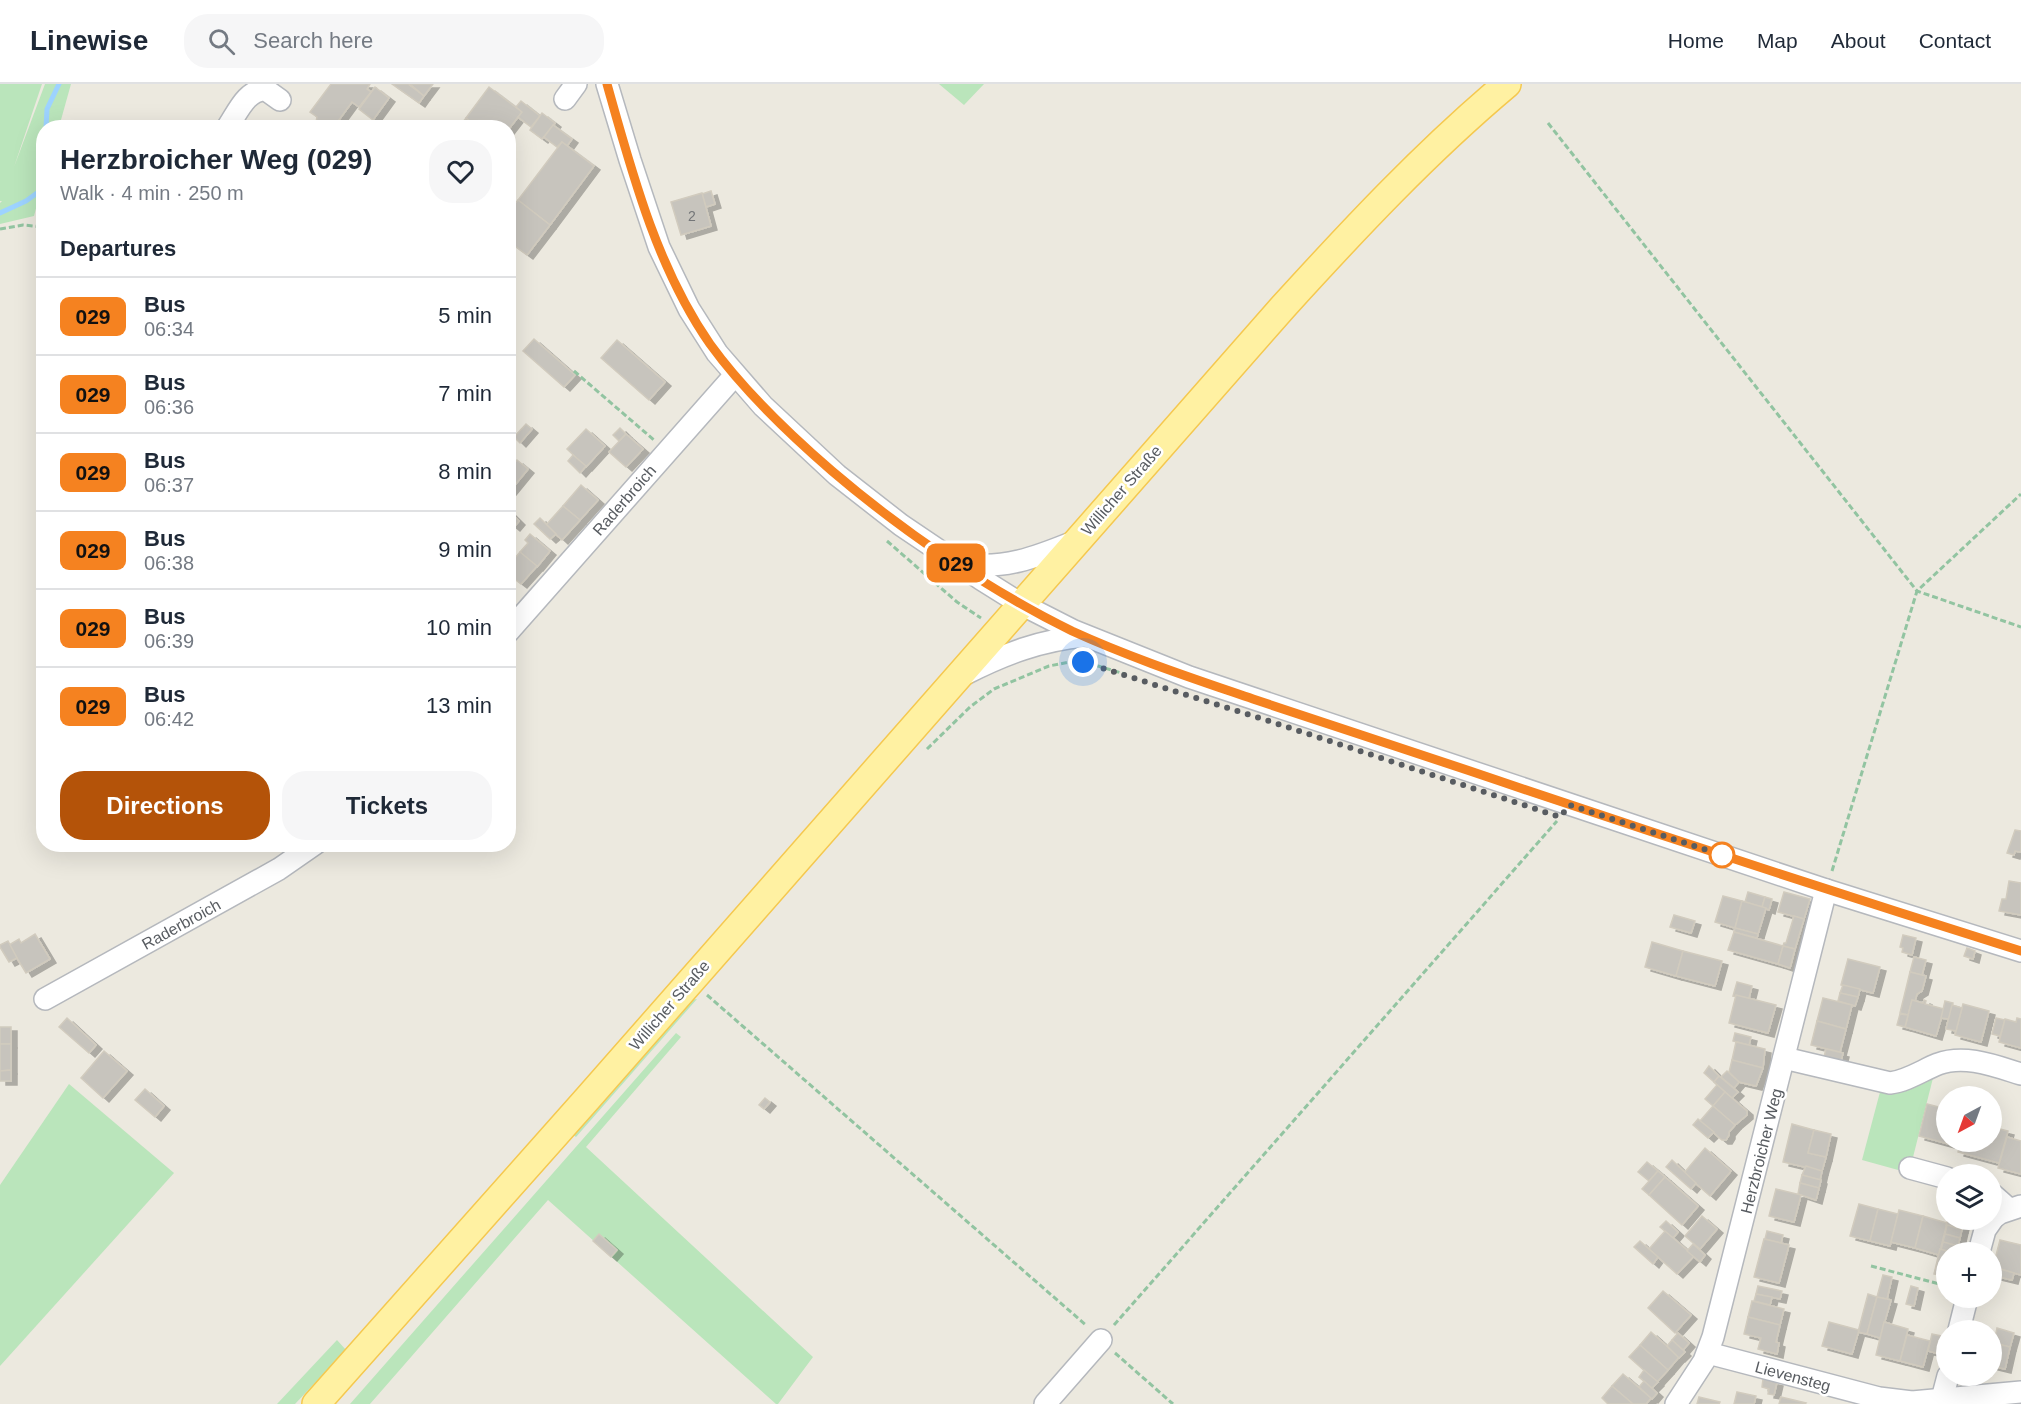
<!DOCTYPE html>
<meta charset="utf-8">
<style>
:root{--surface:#fff;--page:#f6f6f7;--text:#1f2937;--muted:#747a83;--line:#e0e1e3;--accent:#b45309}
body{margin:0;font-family:Arial,sans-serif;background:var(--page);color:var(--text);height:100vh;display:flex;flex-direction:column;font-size:22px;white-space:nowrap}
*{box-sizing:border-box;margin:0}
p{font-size:20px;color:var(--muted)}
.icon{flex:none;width:33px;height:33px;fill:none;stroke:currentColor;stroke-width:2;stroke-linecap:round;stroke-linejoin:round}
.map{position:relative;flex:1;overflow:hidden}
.sheet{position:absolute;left:36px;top:36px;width:480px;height:732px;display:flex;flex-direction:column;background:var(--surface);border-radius:24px;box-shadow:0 6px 24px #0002}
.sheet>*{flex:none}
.badge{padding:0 12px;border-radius:9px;font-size:21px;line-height:39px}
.needle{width:39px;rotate:221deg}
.fabs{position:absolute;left:1936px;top:1002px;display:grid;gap:12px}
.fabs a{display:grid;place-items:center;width:66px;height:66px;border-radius:50%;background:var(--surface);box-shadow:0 6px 24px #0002;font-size:30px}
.you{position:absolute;width:30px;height:30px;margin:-15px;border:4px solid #fff;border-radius:50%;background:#1a73e8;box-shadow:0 0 0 9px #1a73e833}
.map>.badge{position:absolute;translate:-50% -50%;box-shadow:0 0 0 3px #fff}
h2{padding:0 24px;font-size:22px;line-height:54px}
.round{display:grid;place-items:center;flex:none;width:63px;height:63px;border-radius:24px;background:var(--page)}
.head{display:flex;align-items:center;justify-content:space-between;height:102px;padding:0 24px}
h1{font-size:28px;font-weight:700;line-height:45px}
.action{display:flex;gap:12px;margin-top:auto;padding:12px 24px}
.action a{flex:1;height:69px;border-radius:24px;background:var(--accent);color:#fff;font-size:24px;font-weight:700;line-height:69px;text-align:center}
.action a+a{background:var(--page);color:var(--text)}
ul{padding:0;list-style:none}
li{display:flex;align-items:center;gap:18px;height:78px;padding:0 24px;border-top:2px solid var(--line)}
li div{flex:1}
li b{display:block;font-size:22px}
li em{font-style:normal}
li .badge{min-width:66px;font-weight:700;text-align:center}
header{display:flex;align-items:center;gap:36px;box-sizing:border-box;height:84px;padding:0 30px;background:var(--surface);border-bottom:2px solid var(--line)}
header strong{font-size:28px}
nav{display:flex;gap:33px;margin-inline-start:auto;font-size:21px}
.search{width:420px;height:54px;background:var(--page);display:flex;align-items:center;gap:15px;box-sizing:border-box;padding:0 21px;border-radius:24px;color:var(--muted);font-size:22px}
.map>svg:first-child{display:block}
.green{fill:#bae5bb}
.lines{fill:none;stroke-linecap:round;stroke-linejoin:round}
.stream{stroke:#9dd3ff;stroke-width:5}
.building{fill:#c7c4bd;stroke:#d1cbbe;stroke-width:1.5;filter:url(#shadow)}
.minor-casing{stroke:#b5b8bd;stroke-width:24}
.major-casing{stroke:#f5c84f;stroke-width:30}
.path{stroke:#92c4a1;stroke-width:3;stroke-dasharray:6 3;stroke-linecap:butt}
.minor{stroke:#fff;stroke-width:21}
.major{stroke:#fff1a2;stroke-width:27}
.line-casing{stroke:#fff;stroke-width:14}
.line{stroke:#f58220;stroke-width:9}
.walk{stroke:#585c61;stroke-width:6;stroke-dasharray:0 10.8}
.stop-dot{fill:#fff;stroke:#f58220;stroke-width:3}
.labels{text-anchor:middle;stroke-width:5;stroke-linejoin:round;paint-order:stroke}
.number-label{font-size:14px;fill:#747678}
.street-label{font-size:16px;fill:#585c61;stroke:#fff}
</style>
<header>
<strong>Linewise</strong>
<div class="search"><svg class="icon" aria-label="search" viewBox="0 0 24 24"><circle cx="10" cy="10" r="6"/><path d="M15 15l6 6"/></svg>Search here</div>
<nav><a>Home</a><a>Map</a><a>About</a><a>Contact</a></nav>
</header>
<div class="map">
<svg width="2021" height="1320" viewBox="0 0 2021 1320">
<defs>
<filter id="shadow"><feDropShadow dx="6" dy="4" stdDeviation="0" flood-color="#0004"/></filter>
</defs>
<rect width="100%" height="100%" fill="#ece9df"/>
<g class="green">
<path d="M 0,0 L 42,0 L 14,83 L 45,0 L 71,0 L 59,43 L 44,44 L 43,98 L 34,132 L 0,140 L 0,119 L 2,117 L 0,117 Z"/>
<path d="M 939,0 L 984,0 L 964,21 Z"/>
<path d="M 697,915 L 576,1053 L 571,1049 L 689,916 Z"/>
<path d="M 676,949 L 681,953 L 586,1063 L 813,1273 L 778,1320 L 776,1320 L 548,1116 L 370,1320 L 350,1320 Z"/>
<path d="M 1933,994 L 1909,1089 L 1862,1076 L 1880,1008 L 1893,1009 Z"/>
<path d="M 69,1000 L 174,1089 L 0,1282 L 0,1101 Z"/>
<path d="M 337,1256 L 346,1266 L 295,1320 L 277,1320 Z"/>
</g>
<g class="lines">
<g class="stream">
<path d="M 46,44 L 47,25 L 59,0"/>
<path d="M 0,129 L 26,117 L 44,104"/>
</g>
</g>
<g class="building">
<path d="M 331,0 L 370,0 L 367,5 L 371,8 L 359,23 L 352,18 L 333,44 L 323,38 L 319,40 L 316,38 L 317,33 L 310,28 Z"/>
<path d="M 392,0 L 408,0 L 424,12 L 419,19 Z"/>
<path d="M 410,0 L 433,0 L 424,12 Z"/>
<path d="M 375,3 L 389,14 L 373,36 L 359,25 Z"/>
<path d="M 489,3 L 522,28 L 508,46 L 508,44 L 478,44 L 466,34 Z"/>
<path d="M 521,17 L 540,32 L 531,43 L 518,33 L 522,28 L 516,23 Z"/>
<path d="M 542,29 L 555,39 L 542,55 L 530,46 Z"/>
<path d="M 466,34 L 478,44 L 458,44 Z"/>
<path d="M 553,41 L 572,55 L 567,62 L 562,58 L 557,63 L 544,53 Z"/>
<path d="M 562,58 L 594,82 L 550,141 L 518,116 Z"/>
<path d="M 711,107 L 715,120 L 706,123 L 702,110 Z"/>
<path d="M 702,109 L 711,142 L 681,151 L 671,118 Z"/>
<path d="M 518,116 L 550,141 L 527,171 L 508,157 L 508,128 Z"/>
<path d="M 534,255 L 575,291 L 564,303 L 523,267 Z"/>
<path d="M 617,256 L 665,298 L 649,316 L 601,274 Z"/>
<path d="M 526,340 L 532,345 L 520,359 L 514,353 Z"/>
<path d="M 620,344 L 626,350 L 619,357 L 613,351 Z"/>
<path d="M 586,345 L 605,362 L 586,383 L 567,365 Z"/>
<path d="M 626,350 L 643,365 L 626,383 L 609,368 Z"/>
<path d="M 573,371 L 586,382 L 580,389 L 568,377 Z"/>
<path d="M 517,376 L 528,385 L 510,407 L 508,406 L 508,386 Z"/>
<path d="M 581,401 L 598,416 L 580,436 L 563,422 Z"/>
<path d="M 563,422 L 580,436 L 562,456 L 546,441 Z"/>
<path d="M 510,428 L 519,437 L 514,443 L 508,438 Z"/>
<path d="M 540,434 L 556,450 L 550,455 L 534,440 Z"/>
<path d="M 530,450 L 550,467 L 537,483 L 520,468 L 528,459 L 525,456 Z"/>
<path d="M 520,468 L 537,482 L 521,500 L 508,490 L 508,482 Z"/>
<path d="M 2015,746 L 2021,747 L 2021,768 L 2015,767 L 2014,771 L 2007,769 Z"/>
<path d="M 2009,797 L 2021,799 L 2021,831 L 1999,827 L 2002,815 L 2006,815 Z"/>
<path d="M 1748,808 L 1765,813 L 1762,823 L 1745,818 Z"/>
<path d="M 1784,808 L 1810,815 L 1804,835 L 1778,828 Z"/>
<path d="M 1723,812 L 1742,817 L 1735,844 L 1715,838 Z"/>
<path d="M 1765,813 L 1772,815 L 1769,826 L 1762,823 Z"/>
<path d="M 1742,817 L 1766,824 L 1758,850 L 1735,844 Z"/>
<path d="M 1674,831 L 1695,837 L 1691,849 L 1670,843 Z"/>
<path d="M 1794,832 L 1804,835 L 1795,865 L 1783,862 L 1784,859 L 1786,859 Z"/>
<path d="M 1735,844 L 1758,850 L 1757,854 L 1734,848 Z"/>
<path d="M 1734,848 L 1783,862 L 1778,880 L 1728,866 Z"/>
<path d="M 35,850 L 50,875 L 26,889 L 9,861 L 19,855 L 21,859 Z"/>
<path d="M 1903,851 L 1916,854 L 1912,871 L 1902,868 L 1903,864 L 1900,863 Z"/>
<path d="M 8,857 L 17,874 L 9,878 L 0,863 L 0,861 Z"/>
<path d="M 1652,858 L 1683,867 L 1676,892 L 1645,883 Z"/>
<path d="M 1783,862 L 1795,865 L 1790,884 L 1778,880 Z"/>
<path d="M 1967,864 L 1975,867 L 1973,875 L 1964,872 Z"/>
<path d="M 1683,867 L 1722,877 L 1715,902 L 1676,892 Z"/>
<path d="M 1914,873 L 1926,876 L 1922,891 L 1910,888 Z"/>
<path d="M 1848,875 L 1880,883 L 1873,909 L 1841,901 Z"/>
<path d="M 1910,888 L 1926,892 L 1922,907 L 1917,910 L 1915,917 L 1912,916 L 1908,931 L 1900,929 Z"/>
<path d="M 1737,898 L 1752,902 L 1749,914 L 1733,912 Z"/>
<path d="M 1843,901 L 1860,905 L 1858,913 L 1840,909 Z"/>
<path d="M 1840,909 L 1858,913 L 1855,922 L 1838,917 Z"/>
<path d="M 1736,911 L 1776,921 L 1768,949 L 1729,939 Z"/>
<path d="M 1823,914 L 1852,921 L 1846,945 L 1817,937 Z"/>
<path d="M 1912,916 L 1923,919 L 1924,916 L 1926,917 L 1925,920 L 1944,925 L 1936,952 L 1905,943 Z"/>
<path d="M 1945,917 L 1953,919 L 1949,935 L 1941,934 Z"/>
<path d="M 1963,920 L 1989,927 L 1981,958 L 1955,951 Z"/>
<path d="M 1952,921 L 1962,924 L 1956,947 L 1946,945 Z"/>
<path d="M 1900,930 L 1908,931 L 1905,943 L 1897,941 Z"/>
<path d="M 67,934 L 96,961 L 89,969 L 59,943 Z"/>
<path d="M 1996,934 L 2005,936 L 2000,952 L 1992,950 Z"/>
<path d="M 2017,934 L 2021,935 L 2021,964 L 1999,958 L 2005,935 L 2016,938 Z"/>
<path d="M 1817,937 L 1846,945 L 1840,968 L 1811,961 Z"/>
<rect x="0" y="943" width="11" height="17"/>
<path d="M 1735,949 L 1751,953 L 1749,961 L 1733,957 Z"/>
<path d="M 1736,958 L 1765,965 L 1763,984 L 1732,976 Z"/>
<path d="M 0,960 L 11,960 L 11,986 L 0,987 Z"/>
<path d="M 1826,965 L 1843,969 L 1841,977 L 1824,973 Z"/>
<path d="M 104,967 L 127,987 L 103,1014 L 81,994 Z"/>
<path d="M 1732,976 L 1763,984 L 1756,1002 L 1739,998 L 1729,988 Z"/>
<path d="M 1709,982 L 1719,992 L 1714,998 L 1704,989 Z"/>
<path d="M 11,986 L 11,997 L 0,997 L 0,987 Z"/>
<path d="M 1727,987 L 1739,998 L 1734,1004 L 1721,993 Z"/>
<path d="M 1719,992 L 1738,1008 L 1732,1014 L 1714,998 Z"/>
<path d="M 1714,998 L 1725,1008 L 1713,1022 L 1705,1015 L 1717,1001 Z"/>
<path d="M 145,1005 L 164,1022 L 155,1033 L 135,1016 Z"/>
<path d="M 1725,1008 L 1747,1027 L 1747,1031 L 1735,1041 L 1713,1022 Z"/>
<path d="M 765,1014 L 770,1018 L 764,1025 L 759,1021 Z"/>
<path d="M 1927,1020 L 1947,1025 L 1947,1058 L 1961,1058 L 1960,1063 L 1919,1052 Z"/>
<path d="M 1713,1022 L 1735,1041 L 1729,1048 L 1729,1051 L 1726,1056 L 1722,1056 L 1700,1037 Z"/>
<path d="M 1698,1035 L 1714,1048 L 1708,1054 L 1693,1041 Z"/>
<path d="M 1792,1040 L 1814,1046 L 1808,1069 L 1826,1073 L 1822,1087 L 1783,1078 Z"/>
<path d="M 1992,1043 L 2008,1047 L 1999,1079 L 1958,1068 L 1961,1058 L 1992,1058 Z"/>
<path d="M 1814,1046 L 1831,1050 L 1826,1073 L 1808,1069 Z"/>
<path d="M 2007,1053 L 2021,1057 L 2021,1090 L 1998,1084 Z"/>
<path d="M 1705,1064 L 1731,1087 L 1710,1112 L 1684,1089 Z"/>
<path d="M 1672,1076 L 1696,1099 L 1691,1105 L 1666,1083 Z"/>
<path d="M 1647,1078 L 1658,1087 L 1649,1097 L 1638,1088 Z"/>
<path d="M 1806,1082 L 1822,1087 L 1820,1096 L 1802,1091 Z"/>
<path d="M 1658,1087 L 1665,1093 L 1649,1111 L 1642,1105 Z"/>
<path d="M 1802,1091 L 1821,1096 L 1819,1104 L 1800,1099 Z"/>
<path d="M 1665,1093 L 1698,1122 L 1682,1141 L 1649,1111 Z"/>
<path d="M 1800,1099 L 1819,1104 L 1816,1116 L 1798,1110 Z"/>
<path d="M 1776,1105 L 1801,1111 L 1794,1138 L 1769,1132 Z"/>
<path d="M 1859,1120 L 1878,1125 L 1870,1157 L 1850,1152 Z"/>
<path d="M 1878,1125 L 1898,1130 L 1890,1162 L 1870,1157 Z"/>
<path d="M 1899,1126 L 1923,1132 L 1915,1164 L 1891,1158 Z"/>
<path d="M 1702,1132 L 1717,1145 L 1700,1165 L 1685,1152 Z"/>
<path d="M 1923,1132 L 1947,1139 L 1939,1171 L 1915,1164 Z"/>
<path d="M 1948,1136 L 1964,1138 L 1962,1145 L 1946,1141 Z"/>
<path d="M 1666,1137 L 1678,1148 L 1673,1154 L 1660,1143 Z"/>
<path d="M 1947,1141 L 1962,1145 L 1960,1154 L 1945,1150 Z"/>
<path d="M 1665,1147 L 1694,1172 L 1677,1190 L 1649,1165 Z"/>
<path d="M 1767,1147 L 1783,1151 L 1781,1159 L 1765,1155 Z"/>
<path d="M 599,1150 L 617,1166 L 611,1173 L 593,1157 Z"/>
<path d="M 1945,1150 L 1960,1154 L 1958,1162 L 1943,1158 Z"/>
<path d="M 1764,1155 L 1789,1161 L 1779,1199 L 1754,1193 Z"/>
<path d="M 2000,1156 L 2021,1161 L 2021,1191 L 1993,1183 Z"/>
<path d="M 1640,1157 L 1658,1173 L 1653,1180 L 1634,1163 Z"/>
<path d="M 1943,1158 L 1958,1162 L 1956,1168 L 1941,1166 Z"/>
<path d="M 1693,1160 L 1705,1171 L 1700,1178 L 1687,1167 Z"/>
<path d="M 1940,1165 L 1951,1168 L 1947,1168 L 1947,1193 L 1934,1190 Z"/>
<path d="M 1997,1184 L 2014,1189 L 2012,1196 L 1995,1192 Z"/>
<path d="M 1883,1191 L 1892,1193 L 1887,1215 L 1877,1213 Z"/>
<path d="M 1758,1202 L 1782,1207 L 1780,1215 L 1756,1210 Z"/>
<path d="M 1911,1202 L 1918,1204 L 1914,1222 L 1906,1220 Z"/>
<path d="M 1663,1207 L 1691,1231 L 1675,1249 L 1648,1224 Z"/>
<path d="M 1756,1210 L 1772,1213 L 1770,1221 L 1754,1217 Z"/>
<path d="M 1868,1210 L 1877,1213 L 1867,1250 L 1858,1248 Z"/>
<path d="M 1877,1213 L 1891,1216 L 1880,1254 L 1867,1250 Z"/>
<path d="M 1752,1217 L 1784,1225 L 1780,1241 L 1748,1233 Z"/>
<path d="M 1748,1233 L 1780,1241 L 1776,1258 L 1779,1259 L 1777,1270 L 1758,1265 L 1761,1254 L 1744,1250 Z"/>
<path d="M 1829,1238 L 1859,1246 L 1852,1270 L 1822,1262 Z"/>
<path d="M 1884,1238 L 1908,1245 L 1900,1277 L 1876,1271 Z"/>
<path d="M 1997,1244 L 2014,1249 L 2010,1263 L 1994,1259 Z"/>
<path d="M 1651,1248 L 1679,1273 L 1668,1286 L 1640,1261 Z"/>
<path d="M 1678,1249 L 1689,1259 L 1683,1266 L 1672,1256 Z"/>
<path d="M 1932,1250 L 1947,1253 L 1944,1271 L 1928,1267 Z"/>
<path d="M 1907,1251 L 1930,1257 L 1923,1283 L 1900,1277 Z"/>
<path d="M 1992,1253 L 1995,1254 L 1994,1259 L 2010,1263 L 2005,1285 L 1992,1282 Z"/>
<path d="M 1672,1256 L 1685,1268 L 1679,1274 L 1667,1262 Z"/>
<path d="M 1640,1261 L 1668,1286 L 1657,1298 L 1629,1273 Z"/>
<path d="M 1644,1286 L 1658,1298 L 1652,1304 L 1639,1293 Z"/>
<path d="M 1623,1290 L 1651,1314 L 1646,1320 L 1633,1320 L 1612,1302 Z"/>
<path d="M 1763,1295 L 1777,1298 L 1774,1311 L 1768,1310 L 1769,1305 L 1762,1303 Z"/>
<path d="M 1644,1297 L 1657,1309 L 1652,1315 L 1639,1303 Z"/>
<path d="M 1612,1302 L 1633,1320 L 1608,1320 L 1602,1314 Z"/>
<path d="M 1737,1308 L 1756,1312 L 1754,1320 L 1734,1320 Z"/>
<path d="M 1699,1313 L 1720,1318 L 1719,1320 L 1697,1320 Z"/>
<path d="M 1781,1313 L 1806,1319 L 1805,1320 L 1779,1320 Z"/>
</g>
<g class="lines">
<defs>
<g id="minor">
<path d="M 607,0 L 630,76 L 659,163 L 689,225 L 717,269 L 763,322 L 837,391 L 901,441 L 981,495 L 1021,520 L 1074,547 L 1189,593 L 1826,806 L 2021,867"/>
<path d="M 565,15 L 576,0"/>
<path d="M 227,44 C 237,30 246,5 266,6 L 280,16"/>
<path d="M 959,479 C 1002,487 1037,473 1076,457"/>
<path d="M 508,548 L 735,291"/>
<path d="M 965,590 C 1004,570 1041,556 1085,552"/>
<path d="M 45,915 L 279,785 L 315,760"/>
<path d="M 1784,974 L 1890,999 C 1907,997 1923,986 1938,980 C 1965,970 1995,982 2021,990"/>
<path d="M 1910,1084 L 1947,1094"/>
<path d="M 1992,1110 L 2009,1125"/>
<path d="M 1992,1135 L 2000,1129 L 2021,1122"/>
<path d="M 1979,1168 L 1985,1146 L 1992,1136"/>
<path d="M 1959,1246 L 1967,1214"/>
<path d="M 1708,1269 L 1879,1314 L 1912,1318 L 2021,1308"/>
<path d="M 1942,1315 L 1948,1292"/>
<path d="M 1045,1320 L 1101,1256"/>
<path d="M 1676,1320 L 1704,1277 L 1713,1253 L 1826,806"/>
</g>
<path id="major" d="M 316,1320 L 588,1014 L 1283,223 C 1354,145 1426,68 1507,0"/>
</defs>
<use href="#minor" class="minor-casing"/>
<use href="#major" class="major-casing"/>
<g class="path">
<path d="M 1548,39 L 1917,507 L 2021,543"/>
<path d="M 0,145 L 23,141 L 44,143"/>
<path d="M 574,287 L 654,356"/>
<path d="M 887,457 L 957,518 L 981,534"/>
<path d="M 927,665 L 970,623 L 994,605 L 1049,582 L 1075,577 L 1098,582 L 1125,590"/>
<path d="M 1832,787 L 1917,507 L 2021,410"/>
<path d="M 707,911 L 1087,1242"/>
<path d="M 1871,1182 L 1947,1202"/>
<path d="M 1114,1241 L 1557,737"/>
<path d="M 1115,1269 L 1173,1320"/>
</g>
<use href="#minor" class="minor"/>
<use href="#major" class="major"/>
</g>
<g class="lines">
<defs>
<path id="line" d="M 607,0 C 632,89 657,184 710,260 C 744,307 788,349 832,387 C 901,446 990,507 1072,547 C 1131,574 1192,594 1253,615 C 1325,639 1398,663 1470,687 C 1653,749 1837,809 2021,867"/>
</defs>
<use href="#line" class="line-casing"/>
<use href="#line" class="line"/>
<path class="walk" d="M 1083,578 L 1272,638 L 1560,733 L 1570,721 L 1722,771"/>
</g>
<circle class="stop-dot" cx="1722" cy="771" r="12"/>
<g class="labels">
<g class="number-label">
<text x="692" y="137">2</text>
</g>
<g class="street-label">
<text transform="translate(1121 406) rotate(-49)" y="6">Willicher Straße</text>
<text transform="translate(624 416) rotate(-49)" y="6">Raderbroich</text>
<text transform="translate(181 840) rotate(-29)" y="6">Raderbroich</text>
<text transform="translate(669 921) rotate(-49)" y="6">Willicher Straße</text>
<text transform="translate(1761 1067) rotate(-76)" y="6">Herzbroicher Weg</text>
<text transform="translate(1793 1292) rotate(15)" y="6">Lievensteg</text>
</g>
</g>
</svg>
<div class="fabs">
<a><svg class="needle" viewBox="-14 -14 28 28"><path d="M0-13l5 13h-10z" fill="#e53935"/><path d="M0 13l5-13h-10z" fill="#747a83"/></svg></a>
<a><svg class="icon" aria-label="layers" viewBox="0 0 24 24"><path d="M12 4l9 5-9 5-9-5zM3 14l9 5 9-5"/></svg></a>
<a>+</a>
<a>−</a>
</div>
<div class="you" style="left:1083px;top:578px"></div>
<b class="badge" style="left:956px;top:479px;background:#f58220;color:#111">029</b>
<section class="sheet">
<div class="head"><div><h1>Herzbroicher Weg (029)</h1><p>Walk · 4 min · 250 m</p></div><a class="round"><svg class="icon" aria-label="heart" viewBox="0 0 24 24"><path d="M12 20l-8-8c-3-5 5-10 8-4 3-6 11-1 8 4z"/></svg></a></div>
<h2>Departures</h2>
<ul>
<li><span class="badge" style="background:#f58220;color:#111">029</span><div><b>Bus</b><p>06:34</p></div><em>5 min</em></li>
<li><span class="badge" style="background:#f58220;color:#111">029</span><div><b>Bus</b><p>06:36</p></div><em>7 min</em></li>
<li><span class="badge" style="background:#f58220;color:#111">029</span><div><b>Bus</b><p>06:37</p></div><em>8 min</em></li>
<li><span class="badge" style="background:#f58220;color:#111">029</span><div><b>Bus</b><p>06:38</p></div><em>9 min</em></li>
<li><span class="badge" style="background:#f58220;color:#111">029</span><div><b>Bus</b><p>06:39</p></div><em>10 min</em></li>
<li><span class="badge" style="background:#f58220;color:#111">029</span><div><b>Bus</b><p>06:42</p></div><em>13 min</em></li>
</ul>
<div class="action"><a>Directions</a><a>Tickets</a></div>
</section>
</div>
